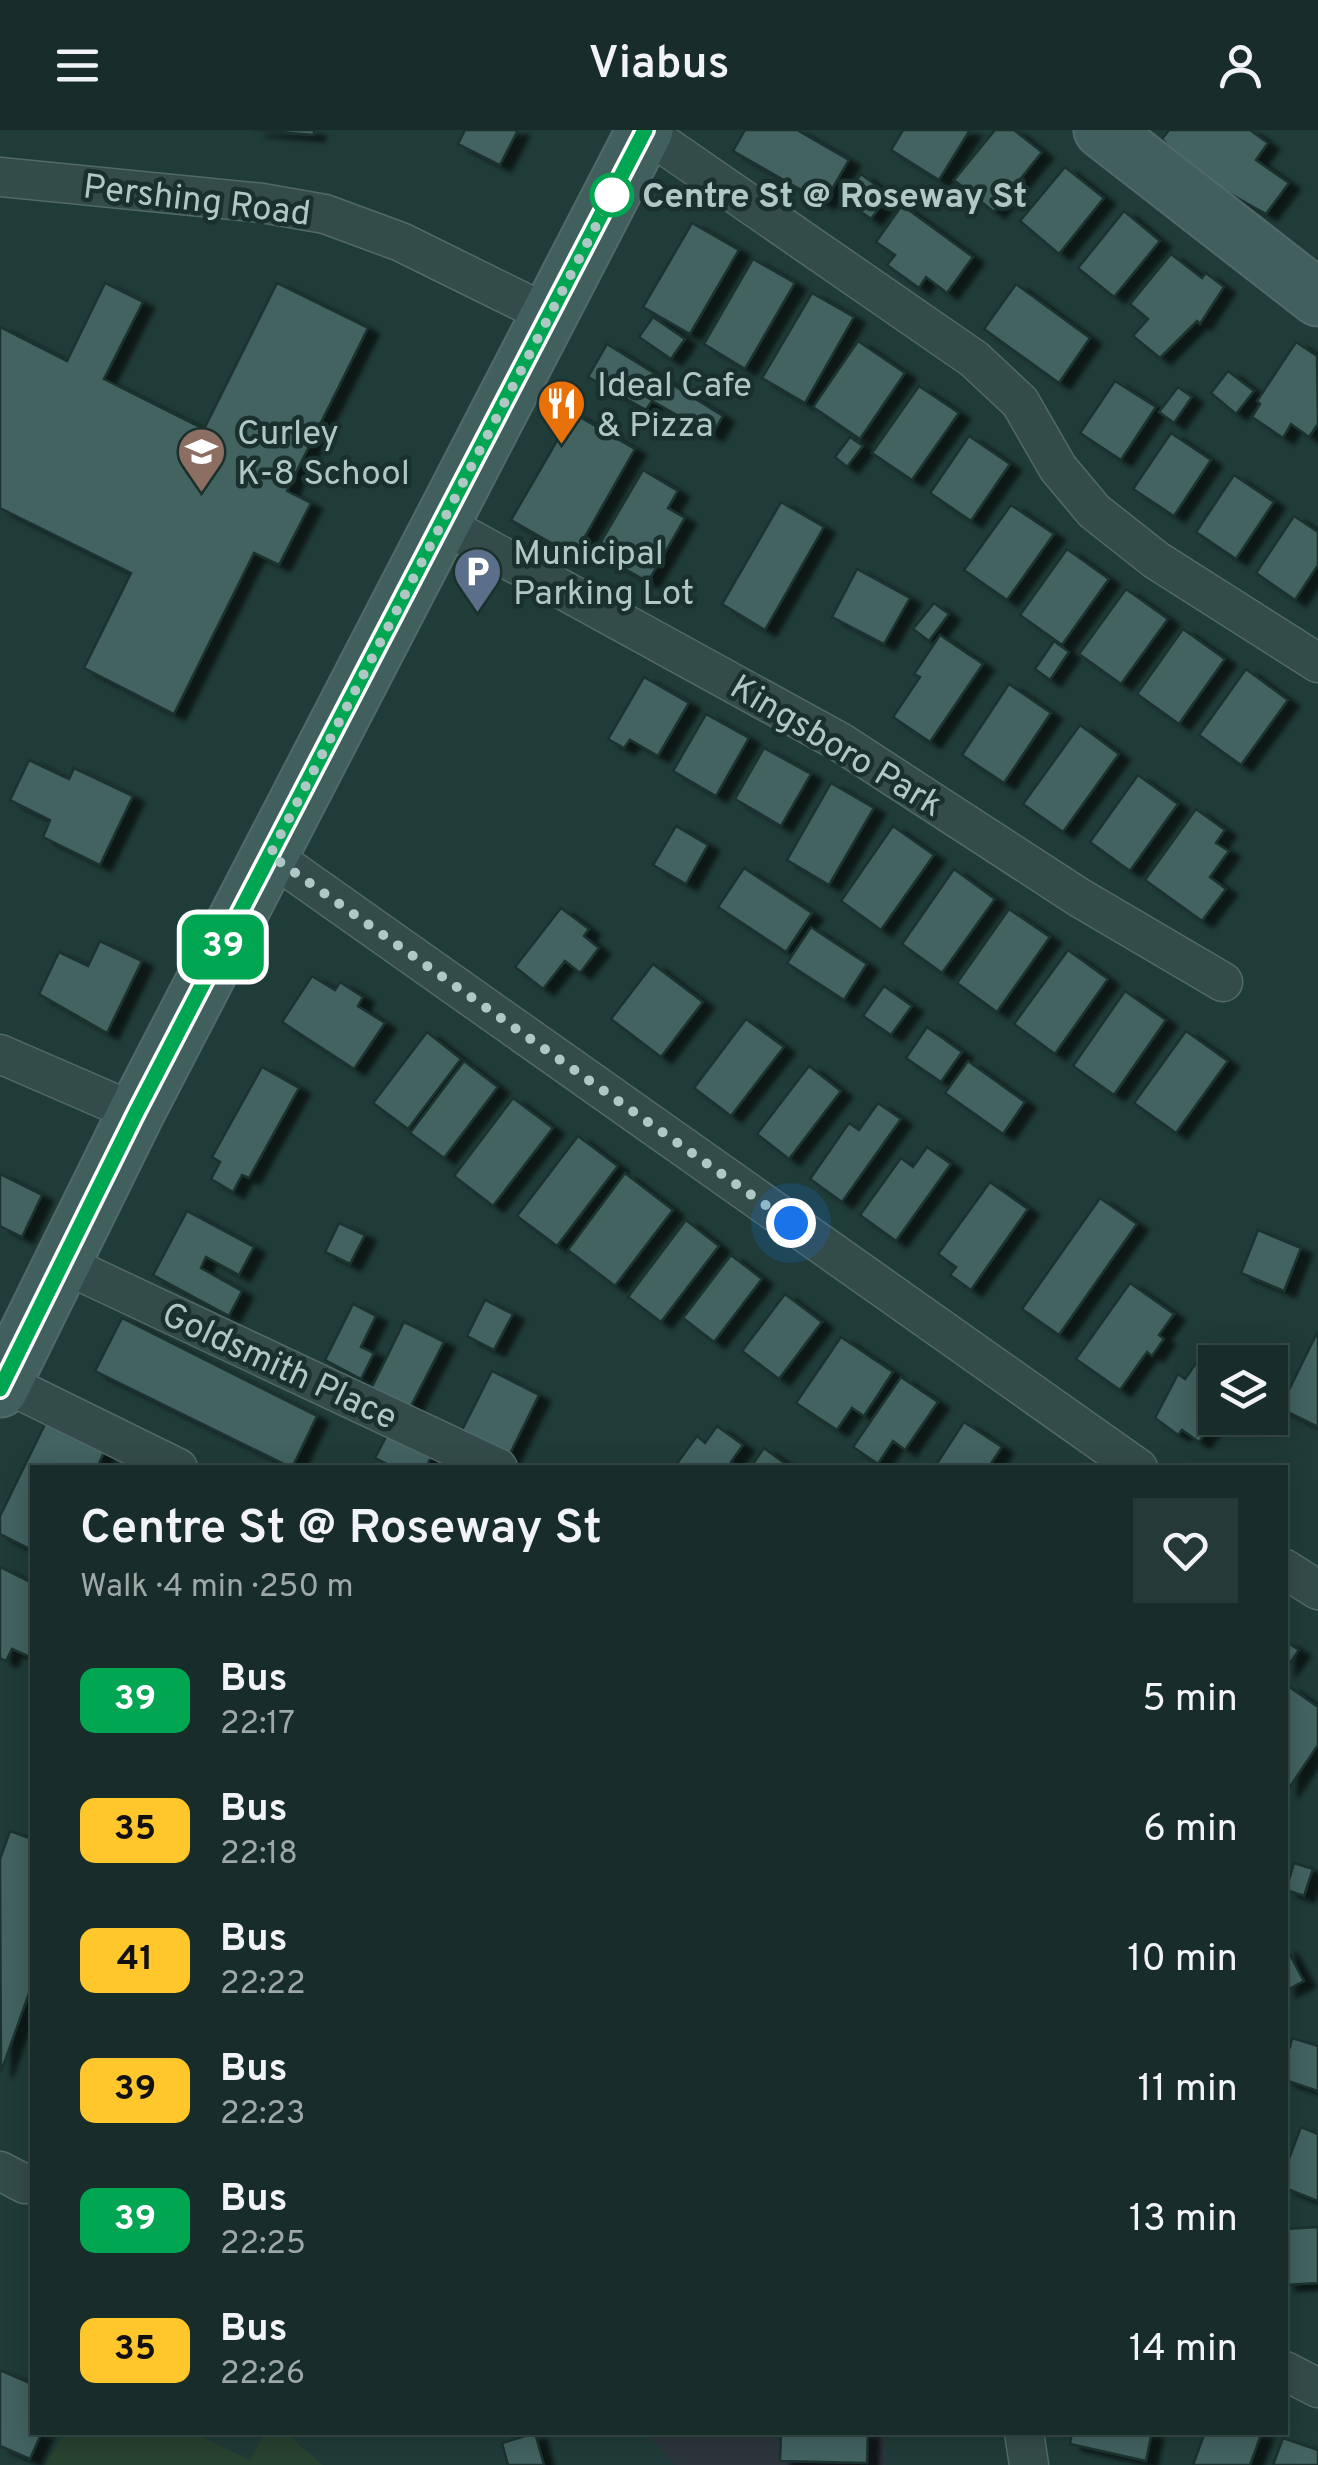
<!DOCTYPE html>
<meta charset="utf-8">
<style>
:root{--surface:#182d2a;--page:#253936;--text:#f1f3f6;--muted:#9fa8a8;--line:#364947}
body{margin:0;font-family:Overpass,sans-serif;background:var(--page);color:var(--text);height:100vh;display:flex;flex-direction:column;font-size:38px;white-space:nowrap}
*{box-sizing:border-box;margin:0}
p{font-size:32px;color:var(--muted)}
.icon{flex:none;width:55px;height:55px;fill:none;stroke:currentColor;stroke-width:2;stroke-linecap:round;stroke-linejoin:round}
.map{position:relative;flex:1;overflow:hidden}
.details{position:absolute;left:30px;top:1335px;width:1258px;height:970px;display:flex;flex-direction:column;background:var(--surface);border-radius:0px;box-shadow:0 5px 25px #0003,0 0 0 2px var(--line)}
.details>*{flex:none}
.badge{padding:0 20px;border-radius:15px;font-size:35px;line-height:65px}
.tools{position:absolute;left:1198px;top:1215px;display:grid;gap:20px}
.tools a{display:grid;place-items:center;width:90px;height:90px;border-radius:0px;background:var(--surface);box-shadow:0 5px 25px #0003,0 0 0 2px var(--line);font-size:50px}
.you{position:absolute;width:50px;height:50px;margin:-25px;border:8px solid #fff;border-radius:50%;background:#1a73e8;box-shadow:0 0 0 15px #1a73e833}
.map>.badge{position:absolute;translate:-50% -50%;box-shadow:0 0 0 5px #fff}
.round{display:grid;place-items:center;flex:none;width:105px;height:105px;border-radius:0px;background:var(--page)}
.headline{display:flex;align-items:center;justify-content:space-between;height:170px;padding:0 50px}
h1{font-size:48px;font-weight:600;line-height:75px}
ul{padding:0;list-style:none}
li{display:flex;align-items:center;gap:30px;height:130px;padding:0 50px}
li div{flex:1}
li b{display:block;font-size:38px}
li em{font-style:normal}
li .badge{min-width:110px;font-weight:700;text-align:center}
header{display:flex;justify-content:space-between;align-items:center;height:130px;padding:0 50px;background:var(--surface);font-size:45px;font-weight:600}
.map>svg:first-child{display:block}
.medical{fill:#2c363c}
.green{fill:#284330}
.building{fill:#436360;stroke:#1b332f;stroke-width:2.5;filter:url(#shadow)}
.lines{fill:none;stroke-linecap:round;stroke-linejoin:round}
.street-casing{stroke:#526a67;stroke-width:41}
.secondary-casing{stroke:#526a67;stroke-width:59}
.street{stroke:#344c49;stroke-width:38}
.secondary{stroke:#415f5d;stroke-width:55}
.line-casing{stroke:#fff;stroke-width:22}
.line{stroke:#00a651;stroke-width:15}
.walk{stroke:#afc8c5;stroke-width:10;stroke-dasharray:0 18}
.stop-dot{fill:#fff;stroke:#00a651;stroke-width:5}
.labels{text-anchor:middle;stroke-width:9;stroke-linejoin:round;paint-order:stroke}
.stop-label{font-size:35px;font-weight:bold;fill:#afc8c5;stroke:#19302d;text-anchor:start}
.street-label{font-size:35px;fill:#afc8c5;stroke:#19302d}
.poi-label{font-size:35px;fill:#afc8c5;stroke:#19302d;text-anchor:start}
</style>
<header><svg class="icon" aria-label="menu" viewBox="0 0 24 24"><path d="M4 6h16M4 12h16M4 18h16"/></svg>Viabus<svg class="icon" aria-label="person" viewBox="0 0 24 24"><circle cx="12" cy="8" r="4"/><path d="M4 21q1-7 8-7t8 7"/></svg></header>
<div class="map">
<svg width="1318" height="2335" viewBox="0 0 1318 2335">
<defs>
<filter id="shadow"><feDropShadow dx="11" dy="6" stdDeviation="2.5" flood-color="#0009"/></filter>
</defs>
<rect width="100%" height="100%" fill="#203c38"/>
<path class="medical" d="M 646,2303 L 886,2303 L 886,2335 L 675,2335 Z"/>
<path class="green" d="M 65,2303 L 193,2303 L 250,2330 L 265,2303 L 286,2303 L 323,2335 L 45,2335 Z"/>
<g class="building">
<path d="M 254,0 L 314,0 L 314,5 Z"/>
<path d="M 465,0 L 464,0 L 518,0 L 500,35 L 458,14 Z"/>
<path d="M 745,0 L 797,0 L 849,30 L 824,73 L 733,21 Z"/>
<path d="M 903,0 L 970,0 L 939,50 L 891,20 Z"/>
<path d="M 995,0 L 1014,0 L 1042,22 L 994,82 L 954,50 Z"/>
<path d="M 1169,0 L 1250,0 L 1268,13 L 1256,30 L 1289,53 L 1266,84 L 1191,42 L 1162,9 Z"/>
<path d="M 1065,37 L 1104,68 L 1059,124 L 1020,91 Z"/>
<path d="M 861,44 L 889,65 L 871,89 L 843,69 Z"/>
<path d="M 902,75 L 973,127 L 947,163 L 926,147 L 919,158 L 887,135 L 895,125 L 876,112 Z"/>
<path d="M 1124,81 L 1160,111 L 1114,167 L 1078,138 Z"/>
<path d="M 692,93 L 739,120 L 690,204 L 643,177 Z"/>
<path d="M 1171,124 L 1202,148 L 1206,143 L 1224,157 L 1200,194 L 1197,191 L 1160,228 L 1133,206 L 1148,189 L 1130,174 Z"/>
<path d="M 753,129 L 795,153 L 745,239 L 704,214 Z"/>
<path d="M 105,153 L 143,172 L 104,249 L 204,299 L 277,153 L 368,198 L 287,361 L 311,373 L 279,435 L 254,423 L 174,584 L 84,538 L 131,443 L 0,378 L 0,197 L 67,231 Z"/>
<path d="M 1016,154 L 1090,208 L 1059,253 L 984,199 Z"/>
<path d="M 812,163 L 854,187 L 805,273 L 762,248 Z"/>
<path d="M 653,187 L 685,209 L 671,229 L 639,207 Z"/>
<path d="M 858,211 L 905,243 L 860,309 L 813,277 Z"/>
<path d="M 1296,212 L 1317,226 L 1318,294 L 1309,307 L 1291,294 L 1283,308 L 1252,287 L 1260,274 L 1257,271 Z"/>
<path d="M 607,214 L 723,286 L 712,305 L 652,271 L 646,280 L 588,247 Z"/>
<path d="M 1228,241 L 1254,261 L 1236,284 L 1211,263 Z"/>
<path d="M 1115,251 L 1156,277 L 1121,330 L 1080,303 Z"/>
<path d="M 919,256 L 959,283 L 912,350 L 872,323 Z"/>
<path d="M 1178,257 L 1192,267 L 1174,293 L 1159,282 Z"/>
<path d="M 573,283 L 635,319 L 574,426 L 511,390 Z"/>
<path d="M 1171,303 L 1211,330 L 1174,386 L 1133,359 Z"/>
<path d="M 969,306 L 1010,334 L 971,391 L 930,363 Z"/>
<path d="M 850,307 L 863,316 L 847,337 L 835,327 Z"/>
<path d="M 643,340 L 678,361 L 668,378 L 685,388 L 648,452 L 595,422 Z"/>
<path d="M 1234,345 L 1274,372 L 1236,429 L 1196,402 Z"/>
<path d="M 781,372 L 824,397 L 765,500 L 722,474 Z"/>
<path d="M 1011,375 L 1054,404 L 1007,470 L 964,440 Z"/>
<path d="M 1294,386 L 1318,402 L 1318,435 L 1295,470 L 1256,443 Z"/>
<path d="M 1067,419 L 1109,449 L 1062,515 L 1020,485 Z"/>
<path d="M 857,439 L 910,468 L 884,514 L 832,487 Z"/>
<path d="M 1126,459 L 1168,489 L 1121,554 L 1079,524 Z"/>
<path d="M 934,473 L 949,484 L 929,511 L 913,499 Z"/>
<path d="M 1183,499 L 1225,529 L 1179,594 L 1137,564 Z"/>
<path d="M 940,505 L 983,534 L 930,612 L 893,587 L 920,547 L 914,544 Z"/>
<path d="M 1054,511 L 1069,522 L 1050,550 L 1035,539 Z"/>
<path d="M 1246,539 L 1288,570 L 1241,635 L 1199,605 Z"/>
<path d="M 644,547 L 689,573 L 658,626 L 630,610 L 624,618 L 608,609 Z"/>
<path d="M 1009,554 L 1051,583 L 1004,653 L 962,625 Z"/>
<path d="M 706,584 L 749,608 L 716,666 L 673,641 Z"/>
<path d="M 1080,595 L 1119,624 L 1063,702 L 1023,674 Z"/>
<path d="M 764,618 L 811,644 L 781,696 L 735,669 Z"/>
<path d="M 29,630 L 69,649 L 74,638 L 133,666 L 100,735 L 43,707 L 50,690 L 10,670 Z"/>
<path d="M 1138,645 L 1178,674 L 1130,741 L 1090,712 Z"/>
<path d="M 831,653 L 874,678 L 829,755 L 787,730 Z"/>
<path d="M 1196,679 L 1225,700 L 1216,713 L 1229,721 L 1210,747 L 1226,759 L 1202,791 L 1145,750 Z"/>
<path d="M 676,696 L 708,715 L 686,754 L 653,735 Z"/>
<path d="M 893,696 L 934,725 L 881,800 L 841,771 Z"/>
<path d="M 744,738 L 812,783 L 786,822 L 718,777 Z"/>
<path d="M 954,739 L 995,769 L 942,843 L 902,814 Z"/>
<path d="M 561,778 L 589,799 L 584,806 L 599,818 L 580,843 L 565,831 L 543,859 L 515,837 Z"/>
<path d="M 1009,779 L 1050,807 L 997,882 L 957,853 Z"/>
<path d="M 811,797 L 867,834 L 844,870 L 787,833 Z"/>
<path d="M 100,811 L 142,831 L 107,903 L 39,864 L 59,822 L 88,836 Z"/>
<path d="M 1068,820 L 1108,849 L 1055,924 L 1014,894 Z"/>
<path d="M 653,834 L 703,872 L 661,927 L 611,889 Z"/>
<path d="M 312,846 L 335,860 L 340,852 L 363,867 L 358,876 L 385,893 L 354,939 L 282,892 Z"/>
<path d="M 884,856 L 912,876 L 891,905 L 863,886 Z"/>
<path d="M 1125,861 L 1166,890 L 1114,965 L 1073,936 Z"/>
<path d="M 746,889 L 784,917 L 731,986 L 694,958 Z"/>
<path d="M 927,897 L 962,922 L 941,952 L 906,928 Z"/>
<path d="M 1186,901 L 1228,931 L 1176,1003 L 1134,973 Z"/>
<path d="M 427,902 L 461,929 L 408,999 L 373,973 Z"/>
<path d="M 464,931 L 498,957 L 444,1028 L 410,1003 Z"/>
<path d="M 968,931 L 1025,972 L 1003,1004 L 945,963 Z"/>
<path d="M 809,936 L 841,961 L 789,1029 L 757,1004 Z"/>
<path d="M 262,937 L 299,958 L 249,1048 L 242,1045 L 233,1062 L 211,1049 L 220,1032 L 212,1027 Z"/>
<path d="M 513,968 L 553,998 L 493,1076 L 454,1046 Z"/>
<path d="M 878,973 L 901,989 L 842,1072 L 810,1049 L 849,993 L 859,1000 Z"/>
<path d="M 578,1006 L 618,1036 L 557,1116 L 517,1086 Z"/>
<path d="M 927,1017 L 951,1034 L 896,1111 L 860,1085 L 901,1028 L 913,1037 Z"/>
<path d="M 625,1043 L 673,1080 L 615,1156 L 568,1120 Z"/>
<path d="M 0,1044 L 42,1065 L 22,1107 L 0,1096 Z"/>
<path d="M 990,1052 L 1028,1079 L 971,1160 L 950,1145 L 956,1137 L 938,1124 Z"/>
<path d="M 1100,1068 L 1137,1094 L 1059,1205 L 1022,1179 Z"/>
<path d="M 187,1081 L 254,1117 L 239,1145 L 206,1127 L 201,1138 L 242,1161 L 229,1186 L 153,1145 Z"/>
<path d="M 686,1090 L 719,1116 L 661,1192 L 628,1167 Z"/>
<path d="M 339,1093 L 365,1105 L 350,1134 L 325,1122 Z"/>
<path d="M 1258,1100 L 1301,1118 L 1284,1161 L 1241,1143 Z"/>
<path d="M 731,1125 L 762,1149 L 714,1212 L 683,1188 Z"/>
<path d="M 1130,1153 L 1174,1184 L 1159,1205 L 1164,1209 L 1152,1226 L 1147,1222 L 1120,1260 L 1076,1229 Z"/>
<path d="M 785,1164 L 822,1192 L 779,1249 L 742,1221 Z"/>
<path d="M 485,1170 L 513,1184 L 494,1220 L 467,1206 Z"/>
<path d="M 353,1174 L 376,1186 L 361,1217 L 374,1223 L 361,1249 L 325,1230 Z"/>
<path d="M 122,1188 L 317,1286 L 292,1338 L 95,1241 Z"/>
<path d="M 404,1192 L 444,1212 L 409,1280 L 370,1261 Z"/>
<path d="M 1318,1201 L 1318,1297 L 1280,1278 Z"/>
<path d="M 841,1207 L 893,1242 L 864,1286 L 852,1278 L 837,1300 L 796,1273 Z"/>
<path d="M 1208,1216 L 1232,1232 L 1215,1232 L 1217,1288 L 1199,1312 L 1182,1300 L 1178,1305 L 1155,1288 L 1178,1244 L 1185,1249 Z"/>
<path d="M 492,1241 L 539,1265 L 504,1336 L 456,1312 Z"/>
<path d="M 901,1247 L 938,1272 L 905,1320 L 893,1311 L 878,1334 L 853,1317 Z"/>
<path d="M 46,1292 L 105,1320 L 97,1338 L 32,1338 L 32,1420 L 0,1404 L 0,1386 Z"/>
<path d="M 964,1292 L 1002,1317 L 988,1338 L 934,1338 Z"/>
<path d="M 393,1293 L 437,1314 L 426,1338 L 395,1338 L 375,1328 Z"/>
<path d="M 717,1296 L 743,1315 L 731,1332 L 738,1338 L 675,1336 L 697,1306 L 705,1313 Z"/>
<path d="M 764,1318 L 791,1338 L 750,1338 Z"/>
<path d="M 0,1437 L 32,1453 L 32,1528 L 12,1519 L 6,1531 L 0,1528 Z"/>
<path d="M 1285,1511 L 1299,1520 L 1285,1540 Z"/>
<path d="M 1288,1556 L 1318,1577 L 1318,1615 L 1287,1661 Z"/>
<path d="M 10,1701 L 32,1709 L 32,1855 L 1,1942 L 0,1729 Z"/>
<path d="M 1294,1733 L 1313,1739 L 1304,1766 L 1286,1760 Z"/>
<path d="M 1285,1816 L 1304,1851 L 1285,1861 Z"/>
<path d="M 1292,1908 L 1318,1916 L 1318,1961 L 1285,1950 L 1285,1915 L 1290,1917 Z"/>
<path d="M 1301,1997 L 1318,2004 L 1318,2071 L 1285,2058 L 1285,2039 Z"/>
<path d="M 1318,2097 L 1318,2153 L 1285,2155 L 1285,2099 Z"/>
<path d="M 0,2240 L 32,2254 L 32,2302 L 42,2302 L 30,2329 L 0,2316 Z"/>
<path d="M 781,2302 L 868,2302 L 867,2333 L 780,2331 Z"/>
<path d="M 1072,2302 L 1152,2302 L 1146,2331 L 1070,2314 Z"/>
<path d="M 1205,2302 L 1262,2302 L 1250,2335 L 1193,2335 Z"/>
<path d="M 535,2303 L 544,2335 L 508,2335 L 502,2313 Z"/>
<path d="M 1283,2308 L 1318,2320 L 1318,2335 L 1273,2335 Z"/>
</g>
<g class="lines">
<defs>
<g id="street">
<path d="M 644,1 L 974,229 L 1020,272 L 1058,338 L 1094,381 L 1156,430 L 1318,533"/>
<path d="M 0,47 L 262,73 L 325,84 L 401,112 L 551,186"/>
<path d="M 443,394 L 840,612 L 1080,768 L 1223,852"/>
<path d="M 270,725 L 1138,1338"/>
<path d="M 0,924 L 136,983"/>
<path d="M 62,1133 L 498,1338"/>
<path d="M 3,1252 L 178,1338"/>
<path d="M 1285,1439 L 1318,1460"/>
<path d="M 0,2041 L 25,2054"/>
<path d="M 1285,2241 L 1318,2258"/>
<path d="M 1024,2302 L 1029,2335"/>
</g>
<g id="secondary">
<path d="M 1102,0 L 1318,168"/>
<path d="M 0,1259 L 136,983 L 645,0"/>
</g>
</defs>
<use href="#street" class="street-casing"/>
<use href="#secondary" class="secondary-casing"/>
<use href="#street" class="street"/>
<use href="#secondary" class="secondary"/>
</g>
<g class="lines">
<defs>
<path id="line" d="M 0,1259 L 136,983 L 645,0"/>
</defs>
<use href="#line" class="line-casing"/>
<use href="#line" class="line"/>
<path class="walk" d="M 612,65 L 270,725 L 791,1093"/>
</g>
<defs>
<symbol id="restaurant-pin" viewBox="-11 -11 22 30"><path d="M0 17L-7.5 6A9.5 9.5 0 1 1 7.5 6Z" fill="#e8710a" stroke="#19302d"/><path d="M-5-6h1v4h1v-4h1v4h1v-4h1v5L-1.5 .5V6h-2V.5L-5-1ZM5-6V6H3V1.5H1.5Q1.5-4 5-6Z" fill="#fff"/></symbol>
<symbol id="school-pin" viewBox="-11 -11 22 30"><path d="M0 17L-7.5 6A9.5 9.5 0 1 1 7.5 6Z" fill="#8d6e63" stroke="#19302d"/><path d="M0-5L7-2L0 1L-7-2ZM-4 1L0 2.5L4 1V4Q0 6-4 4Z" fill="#fff"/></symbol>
<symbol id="parking-pin" viewBox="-11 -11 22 30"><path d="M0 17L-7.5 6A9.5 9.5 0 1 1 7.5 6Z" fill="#5c6f8a" stroke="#19302d"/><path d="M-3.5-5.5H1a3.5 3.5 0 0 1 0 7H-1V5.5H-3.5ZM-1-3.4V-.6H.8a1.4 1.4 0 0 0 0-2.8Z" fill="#fff"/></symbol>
</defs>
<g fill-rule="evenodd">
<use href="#restaurant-pin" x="534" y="246" width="55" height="75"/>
<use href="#school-pin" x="174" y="294" width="55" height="75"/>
<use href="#parking-pin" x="450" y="414" width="55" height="75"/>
</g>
<circle class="stop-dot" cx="612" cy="65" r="20"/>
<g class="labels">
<g class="stop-label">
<text x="642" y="77">Centre St @ Roseway St</text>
</g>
<g class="street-label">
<text transform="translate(197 69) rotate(7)" y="12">Pershing Road</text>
<text transform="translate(837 615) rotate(31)" y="12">Kingsboro Park</text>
<text transform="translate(280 1235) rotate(25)" y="12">Goldsmith Place</text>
</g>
<g class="poi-label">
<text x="597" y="266">Ideal Cafe<tspan x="597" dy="40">&amp; Pizza</tspan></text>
<text x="237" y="314">Curley<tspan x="237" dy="40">K-8 School</tspan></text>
<text x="513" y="434">Municipal<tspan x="513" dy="40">Parking Lot</tspan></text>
</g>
</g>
</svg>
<div class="tools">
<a><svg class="icon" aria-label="layers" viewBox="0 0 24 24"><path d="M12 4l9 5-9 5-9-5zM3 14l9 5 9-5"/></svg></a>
</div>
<div class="you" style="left:791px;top:1093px"></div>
<b class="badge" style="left:223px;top:817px;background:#00a651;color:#fff">39</b>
<section class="details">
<div class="headline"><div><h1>Centre St @ Roseway St</h1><p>Walk · 4 min · 250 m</p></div><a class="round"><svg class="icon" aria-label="heart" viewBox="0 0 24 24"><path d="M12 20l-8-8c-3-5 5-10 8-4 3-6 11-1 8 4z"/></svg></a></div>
<ul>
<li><span class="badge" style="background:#00a651;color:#fff">39</span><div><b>Bus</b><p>22:17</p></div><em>5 min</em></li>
<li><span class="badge" style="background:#ffc72c;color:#111">35</span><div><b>Bus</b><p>22:18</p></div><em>6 min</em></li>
<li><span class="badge" style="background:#ffc72c;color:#111">41</span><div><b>Bus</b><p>22:22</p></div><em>10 min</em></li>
<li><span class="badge" style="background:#ffc72c;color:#111">39</span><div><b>Bus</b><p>22:23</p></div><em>11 min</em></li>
<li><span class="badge" style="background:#00a651;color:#fff">39</span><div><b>Bus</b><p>22:25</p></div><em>13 min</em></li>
<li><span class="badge" style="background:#ffc72c;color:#111">35</span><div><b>Bus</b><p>22:26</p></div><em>14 min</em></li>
</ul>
</section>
</div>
